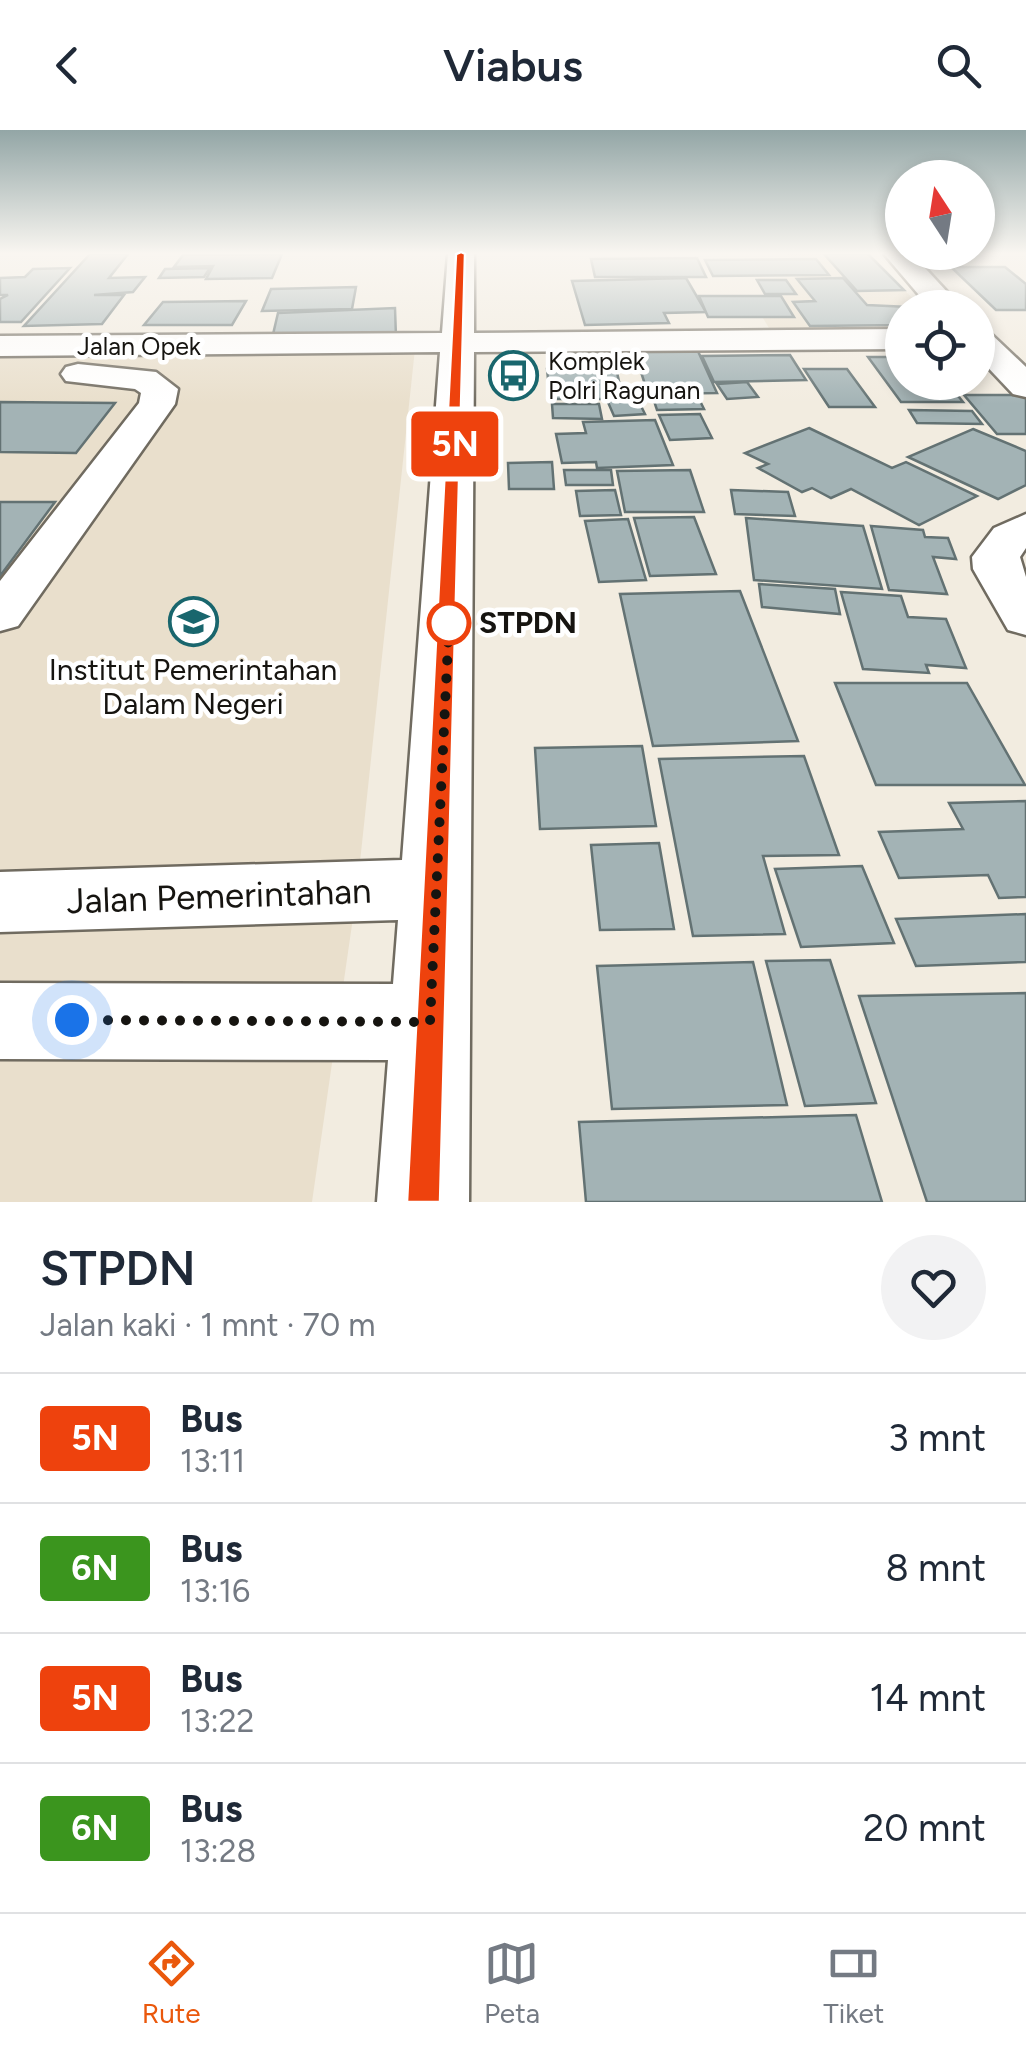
<!DOCTYPE html>
<html lang="id">
<meta charset="utf-8">
<style>
:root{--surface:#fff;--page:#f2f2f3;--text:#1f2937;--muted:#747a83;--line:#e0e1e3;--accent:#ea580c}
body{margin:0;font-family:Figtree,sans-serif;background:var(--page);color:var(--text);height:100vh;display:flex;flex-direction:column;font-size:38px;white-space:nowrap}
*{box-sizing:border-box;margin:0}
p{font-size:32px;color:var(--muted)}
.icon{flex:none;width:55px;height:55px;fill:none;stroke:currentColor;stroke-width:2;stroke-linecap:round;stroke-linejoin:round}
.map{position:relative;height:1072px;overflow:hidden}
.panel{display:flex;flex-direction:column;background:var(--surface);flex:1}
.panel>*{flex:none}
.badge{padding:0 20px;border-radius:8px;font-size:35px;line-height:65px}
.needle{width:65px;rotate:348deg}
.controls{position:absolute;left:885px;top:30px;display:grid;gap:20px}
.controls a{display:grid;place-items:center;width:110px;height:110px;border-radius:50%;background:var(--surface);box-shadow:0 5px 15px #0003;font-size:50px}
.you{position:absolute;width:50px;height:50px;margin:-25px;border:8px solid #fff;border-radius:50%;background:#1a73e8;box-shadow:0 0 0 15px #1a73e833}
.map>.badge{position:absolute;translate:-50% -50%;box-shadow:0 0 0 5px #fff}
.round{display:grid;place-items:center;flex:none;width:105px;height:105px;border-radius:52px;background:var(--page)}
.headline{display:flex;align-items:center;justify-content:space-between;height:170px;padding:0 40px}
h1{font-size:48px;font-weight:600;line-height:75px}
ul{padding:0;list-style:none}
li{display:flex;align-items:center;gap:30px;height:130px;padding:0 40px;border-top:2px solid var(--line)}
li div{flex:1}
li b{display:block;font-size:38px}
li em{font-style:normal}
li .badge{min-width:110px;font-weight:700;text-align:center}
header{display:flex;justify-content:space-between;align-items:center;height:130px;padding:0 40px;background:var(--surface);font-size:45px;font-weight:600}
.tab-bar{display:flex;justify-content:space-around;align-items:center;height:140px;border-top:2px solid var(--line);background:var(--surface);font-size:28px;color:var(--muted)}
.tab-bar a{display:grid;justify-items:center;gap:5px}
.tab-bar .active{color:var(--accent)}
.map>svg:first-child{display:block}
.built{fill:#e9dfcc}
.building{fill:#a3b3b5;stroke:#637273;stroke-width:2.5}
.lines{fill:none;stroke-linecap:round;stroke-linejoin:round}
.minor-casing{stroke:#706b60;stroke-width:5}
.minor{fill:#fff;fill-rule:evenodd}
.line{fill:#ee420d;stroke:#fff;stroke-width:2.5}
.walk{stroke:#161410;stroke-width:10;stroke-dasharray:0 18}
.stop-dot{fill:#fff;stroke:#ee420d;stroke-width:5}
.labels{text-anchor:middle;stroke-width:9;stroke-linejoin:round;paint-order:stroke}
.far-street-label{font-size:25px;fill:#161410;stroke:#fff}
.far-poi-label{font-size:25px;fill:#161410;stroke:#fff;text-anchor:start}
.stop-label{font-size:30px;font-weight:bold;fill:#161410;stroke:#fff;text-anchor:start}
.poi-label{font-size:30px;fill:#161410;stroke:#fff}
.near-street-label{font-size:35px;fill:#161410;stroke:#fff}
</style>
<header><svg class="icon" aria-label="back" viewBox="0 0 24 24"><path d="M15 5l-7 7 7 7"/></svg>Viabus<svg class="icon" aria-label="search" viewBox="0 0 24 24"><circle cx="10" cy="10" r="6"/><path d="M15 15l6 6"/></svg></header>
<div class="map">
<svg width="1026" height="1072" viewBox="0 0 1026 1072">
<rect width="100%" height="100%" fill="#f2ece0"/>
<g class="built">
<path d="M 787,124 L 869,124 L 921,177 L 902,178 L 902,198 L 769,198 L 752,170 L 772,170 L 758,148 L 804,147 Z"/>
<path d="M 415,219 L 357,760 L 312,1072 L 0,1072 L 0,222 Z"/>
</g>
<g class="building">
<path d="M 90,124 L 128,124 L 109,148 L 145,147 L 133,162 L 94,165 L 124,165 L 102,194 L 24,196 Z"/>
<path d="M 282,124 L 272,148 L 206,149 L 213,136 L 174,137 L 183,125 Z"/>
<path d="M 824,124 L 868,124 L 904,160 L 857,161 Z"/>
<path d="M 697,128 L 706,147 L 595,147 L 591,129 Z"/>
<path d="M 816,129 L 829,145 L 713,146 L 705,130 Z"/>
<path d="M 951,137 L 1005,137 L 1026,154 L 1026,180 L 996,180 Z"/>
<path d="M 70,138 L 21,192 L 0,192 L 0,169 L 8,165 L 0,165 L 0,148 L 25,147 L 33,139 Z"/>
<path d="M 210,138 L 204,147 L 159,148 L 165,139 Z"/>
<path d="M 686,148 L 706,182 L 664,183 L 669,193 L 585,195 L 572,151 Z"/>
<path d="M 843,148 L 867,175 L 931,178 L 902,178 L 902,195 L 810,196 L 793,172 L 815,171 L 797,149 Z"/>
<path d="M 757,150 L 786,150 L 796,164 L 765,164 Z"/>
<path d="M 356,157 L 352,179 L 262,181 L 271,159 Z"/>
<path d="M 699,166 L 781,166 L 794,187 L 708,187 Z"/>
<path d="M 246,171 L 232,195 L 144,195 L 163,172 Z"/>
<path d="M 395,178 L 396,207 L 271,213 L 278,183 Z"/>
<path d="M 608,214 L 613,236 L 550,237 L 548,215 Z"/>
<path d="M 697,219 L 717,263 L 648,264 L 634,220 Z"/>
<path d="M 790,225 L 806,250 L 714,252 L 702,226 Z"/>
<path d="M 868,227 L 902,227 L 902,252 L 947,252 L 963,272 L 901,272 Z"/>
<path d="M 616,238 L 623,269 L 550,269 L 547,239 Z"/>
<path d="M 804,239 L 847,239 L 875,277 L 829,277 Z"/>
<path d="M 747,252 L 758,267 L 727,269 L 717,254 Z"/>
<path d="M 964,265 L 1026,265 L 1026,304 L 997,304 Z"/>
<path d="M 698,267 L 704,279 L 657,280 L 653,268 Z"/>
<path d="M 637,268 L 645,284 L 614,286 L 607,270 Z"/>
<path d="M 0,272 L 115,273 L 76,323 L 0,322 Z"/>
<path d="M 552,274 L 599,274 L 602,289 L 553,288 Z"/>
<path d="M 909,280 L 972,281 L 982,294 L 917,293 Z"/>
<path d="M 700,284 L 712,308 L 670,310 L 659,285 Z"/>
<path d="M 655,290 L 673,335 L 597,338 L 596,332 L 562,333 L 556,304 L 586,303 L 583,292 Z"/>
<path d="M 809,298 L 892,338 L 906,332 L 977,366 L 919,395 L 851,359 L 831,368 L 812,358 L 802,362 L 758,338 L 768,334 L 745,323 Z"/>
<path d="M 973,299 L 1026,321 L 1026,355 L 998,369 L 908,327 Z"/>
<path d="M 552,332 L 554,359 L 509,359 L 508,333 Z"/>
<path d="M 564,340 L 611,340 L 613,355 L 566,355 Z"/>
<path d="M 690,340 L 704,382 L 625,382 L 617,341 Z"/>
<path d="M 615,360 L 621,385 L 580,386 L 576,361 Z"/>
<path d="M 731,360 L 788,362 L 795,386 L 735,384 Z"/>
<path d="M 0,372 L 55,372 L 0,446 Z"/>
<path d="M 694,387 L 716,444 L 650,446 L 634,388 Z"/>
<path d="M 746,388 L 863,396 L 882,459 L 754,450 Z"/>
<path d="M 628,389 L 646,450 L 599,452 L 585,391 Z"/>
<path d="M 871,396 L 923,400 L 925,407 L 948,408 L 956,429 L 933,427 L 947,464 L 889,460 Z"/>
<path d="M 759,454 L 835,459 L 840,484 L 762,477 Z"/>
<path d="M 740,461 L 798,611 L 653,616 L 620,464 Z"/>
<path d="M 841,462 L 901,466 L 908,487 L 946,489 L 966,538 L 926,535 L 929,543 L 863,539 Z"/>
<path d="M 835,553 L 967,553 L 1025,655 L 876,655 Z"/>
<path d="M 642,616 L 656,696 L 540,699 L 535,618 Z"/>
<path d="M 804,626 L 839,725 L 763,726 L 785,804 L 693,806 L 659,629 Z"/>
<path d="M 1026,671 L 1026,767 L 999,768 L 988,745 L 899,748 L 879,702 L 963,699 L 949,673 Z"/>
<path d="M 659,713 L 674,799 L 600,800 L 591,715 Z"/>
<path d="M 862,736 L 894,813 L 801,817 L 775,739 Z"/>
<path d="M 1026,784 L 1026,832 L 916,836 L 896,789 Z"/>
<path d="M 830,830 L 876,973 L 805,976 L 766,831 Z"/>
<path d="M 753,832 L 787,975 L 612,979 L 597,836 Z"/>
<path d="M 1026,863 L 1026,1072 L 927,1072 L 859,866 Z"/>
<path d="M 856,985 L 882,1072 L 586,1072 L 579,992 Z"/>
</g>
<g class="lines">
<defs>
<g id="minor">
<path d="M 448,124 L 474,124 L 474,203 L 902,199 L 902,219 L 474,222 L 469,1072 L 377,1072 L 388,930 L 0,929 L 0,853 L 393,854 L 398,790 L 0,802 L 0,742 L 402,730 L 440,222 L 0,226 L 0,206 L 442,203 Z"/>
<path d="M 884,124 L 912,124 L 962,178 L 930,178 Z"/>
<path d="M 978,199 L 989,202 L 1026,237 L 1026,267 L 1013,264 L 978,227 Z"/>
<path d="M 78,234 L 156,242 L 178,259 L 175,274 L 18,496 L 0,501 L 0,451 L 139,273 L 141,263 L 135,259 L 66,251 L 61,244 L 66,237 Z"/>
<path d="M 1026,384 L 1026,418 L 1020,427 L 1026,447 L 1026,505 L 1008,500 L 973,439 L 972,427 L 994,398 Z"/>
</g>
</defs>
<use href="#minor" class="minor-casing"/>
<use href="#minor" class="minor"/>
</g>
<linearGradient id="sky" x2="0" y2="1"><stop stop-color="#93a6a6"/><stop offset="0.45" stop-color="#f9f6f1"/><stop offset="1" stop-color="#f9f6f1" stop-opacity="0"/></linearGradient>
<rect width="1026" height="274" fill="url(#sky)"/>
<path class="line" d="M 461,122 L 465,124 L 440,1072 L 407,1072 L 456,124 Z"/>
<g class="lines">
<path class="walk" d="M 72,890 L 430,892 L 449,493"/>
</g>
<defs>
<symbol id="bus-ring" viewBox="-11 -11 22 22"><circle r="9.5" fill="#fff" stroke="#19666d" stroke-width="1.5"/><path d="M-5-6H5V4H4V6H2V4H-2V6H-4V4H-5ZM-3.5-4V0h7V-4ZM-3.5 1.2v1.5H-2V1.2ZM2 1.2v1.5H3.5V1.2Z" fill="#19666d"/></symbol>
<symbol id="university-ring" viewBox="-11 -11 22 22"><circle r="9.5" fill="#fff" stroke="#19666d" stroke-width="1.5"/><path d="M0-5L7-2L0 1L-7-2ZM-4 1L0 2.5L4 1V4Q0 6-4 4Z" fill="#19666d"/></symbol>
</defs>
<g fill-rule="evenodd">
<use href="#bus-ring" x="486" y="218" width="55" height="55"/>
<use href="#university-ring" x="166" y="464" width="55" height="55"/>
</g>
<circle class="stop-dot" cx="449" cy="493" r="20"/>
<g class="labels">
<g class="far-street-label">
<text x="139" y="225">Jalan Opek</text>
</g>
<g class="far-poi-label">
<text x="548" y="240">Komplek<tspan x="548" dy="29">Polri Ragunan</tspan></text>
</g>
<g class="stop-label">
<text x="479" y="503">STPDN</text>
</g>
<g class="poi-label">
<text x="193" y="550">Institut Pemerintahan<tspan x="193" dy="34">Dalam Negeri</tspan></text>
</g>
<g class="near-street-label">
<text transform="translate(219 766) rotate(-2)" y="12">Jalan Pemerintahan</text>
</g>
</g>
</svg>
<div class="controls">
<a><svg class="needle" viewBox="-14 -14 28 28"><path d="M0-13l5 13h-10z" fill="#e53935"/><path d="M0 13l5-13h-10z" fill="#747a83"/></svg></a>
<a><svg class="icon" aria-label="locate" viewBox="0 0 24 24"><circle cx="12" cy="12" r="6"/><path d="M12 2v4M12 18v4M2 12h4M18 12h4"/></svg></a>
</div>
<div class="you" style="left:72px;top:890px"></div>
<b class="badge" style="left:455px;top:314px;background:#ee420d;color:#fff">5N</b>
</div>
<section class="panel">
<div class="headline"><div><h1>STPDN</h1><p>Jalan kaki · 1 mnt · 70 m</p></div><a class="round"><svg class="icon" aria-label="heart" viewBox="0 0 24 24"><path d="M12 20l-8-8c-3-5 5-10 8-4 3-6 11-1 8 4z"/></svg></a></div>
<ul>
<li><span class="badge" style="background:#ee420d;color:#fff">5N</span><div><b>Bus</b><p>13:11</p></div><em>3 mnt</em></li>
<li><span class="badge" style="background:#3b951e;color:#fff">6N</span><div><b>Bus</b><p>13:16</p></div><em>8 mnt</em></li>
<li><span class="badge" style="background:#ee420d;color:#fff">5N</span><div><b>Bus</b><p>13:22</p></div><em>14 mnt</em></li>
<li><span class="badge" style="background:#3b951e;color:#fff">6N</span><div><b>Bus</b><p>13:28</p></div><em>20 mnt</em></li>
</ul>
</section>
<nav class="tab-bar">
<a class="active"><svg class="icon" aria-label="directions" viewBox="0 0 24 24"><path d="M12 3l9 9-9 9-9-9zM9 14v-3h6M13 9l2 2-2 2"/></svg>Rute</a>
<a><svg class="icon" aria-label="map" viewBox="0 0 24 24"><path d="M3 6l6-2 6 2 6-2v14l-6 2-6-2-6 2zM9 4v14M15 6v14"/></svg>Peta</a>
<a><svg class="icon" aria-label="tickets" viewBox="0 0 24 24"><path d="M3 7h18v10H3zM15 7v10"/></svg>Tiket</a>
</nav>
